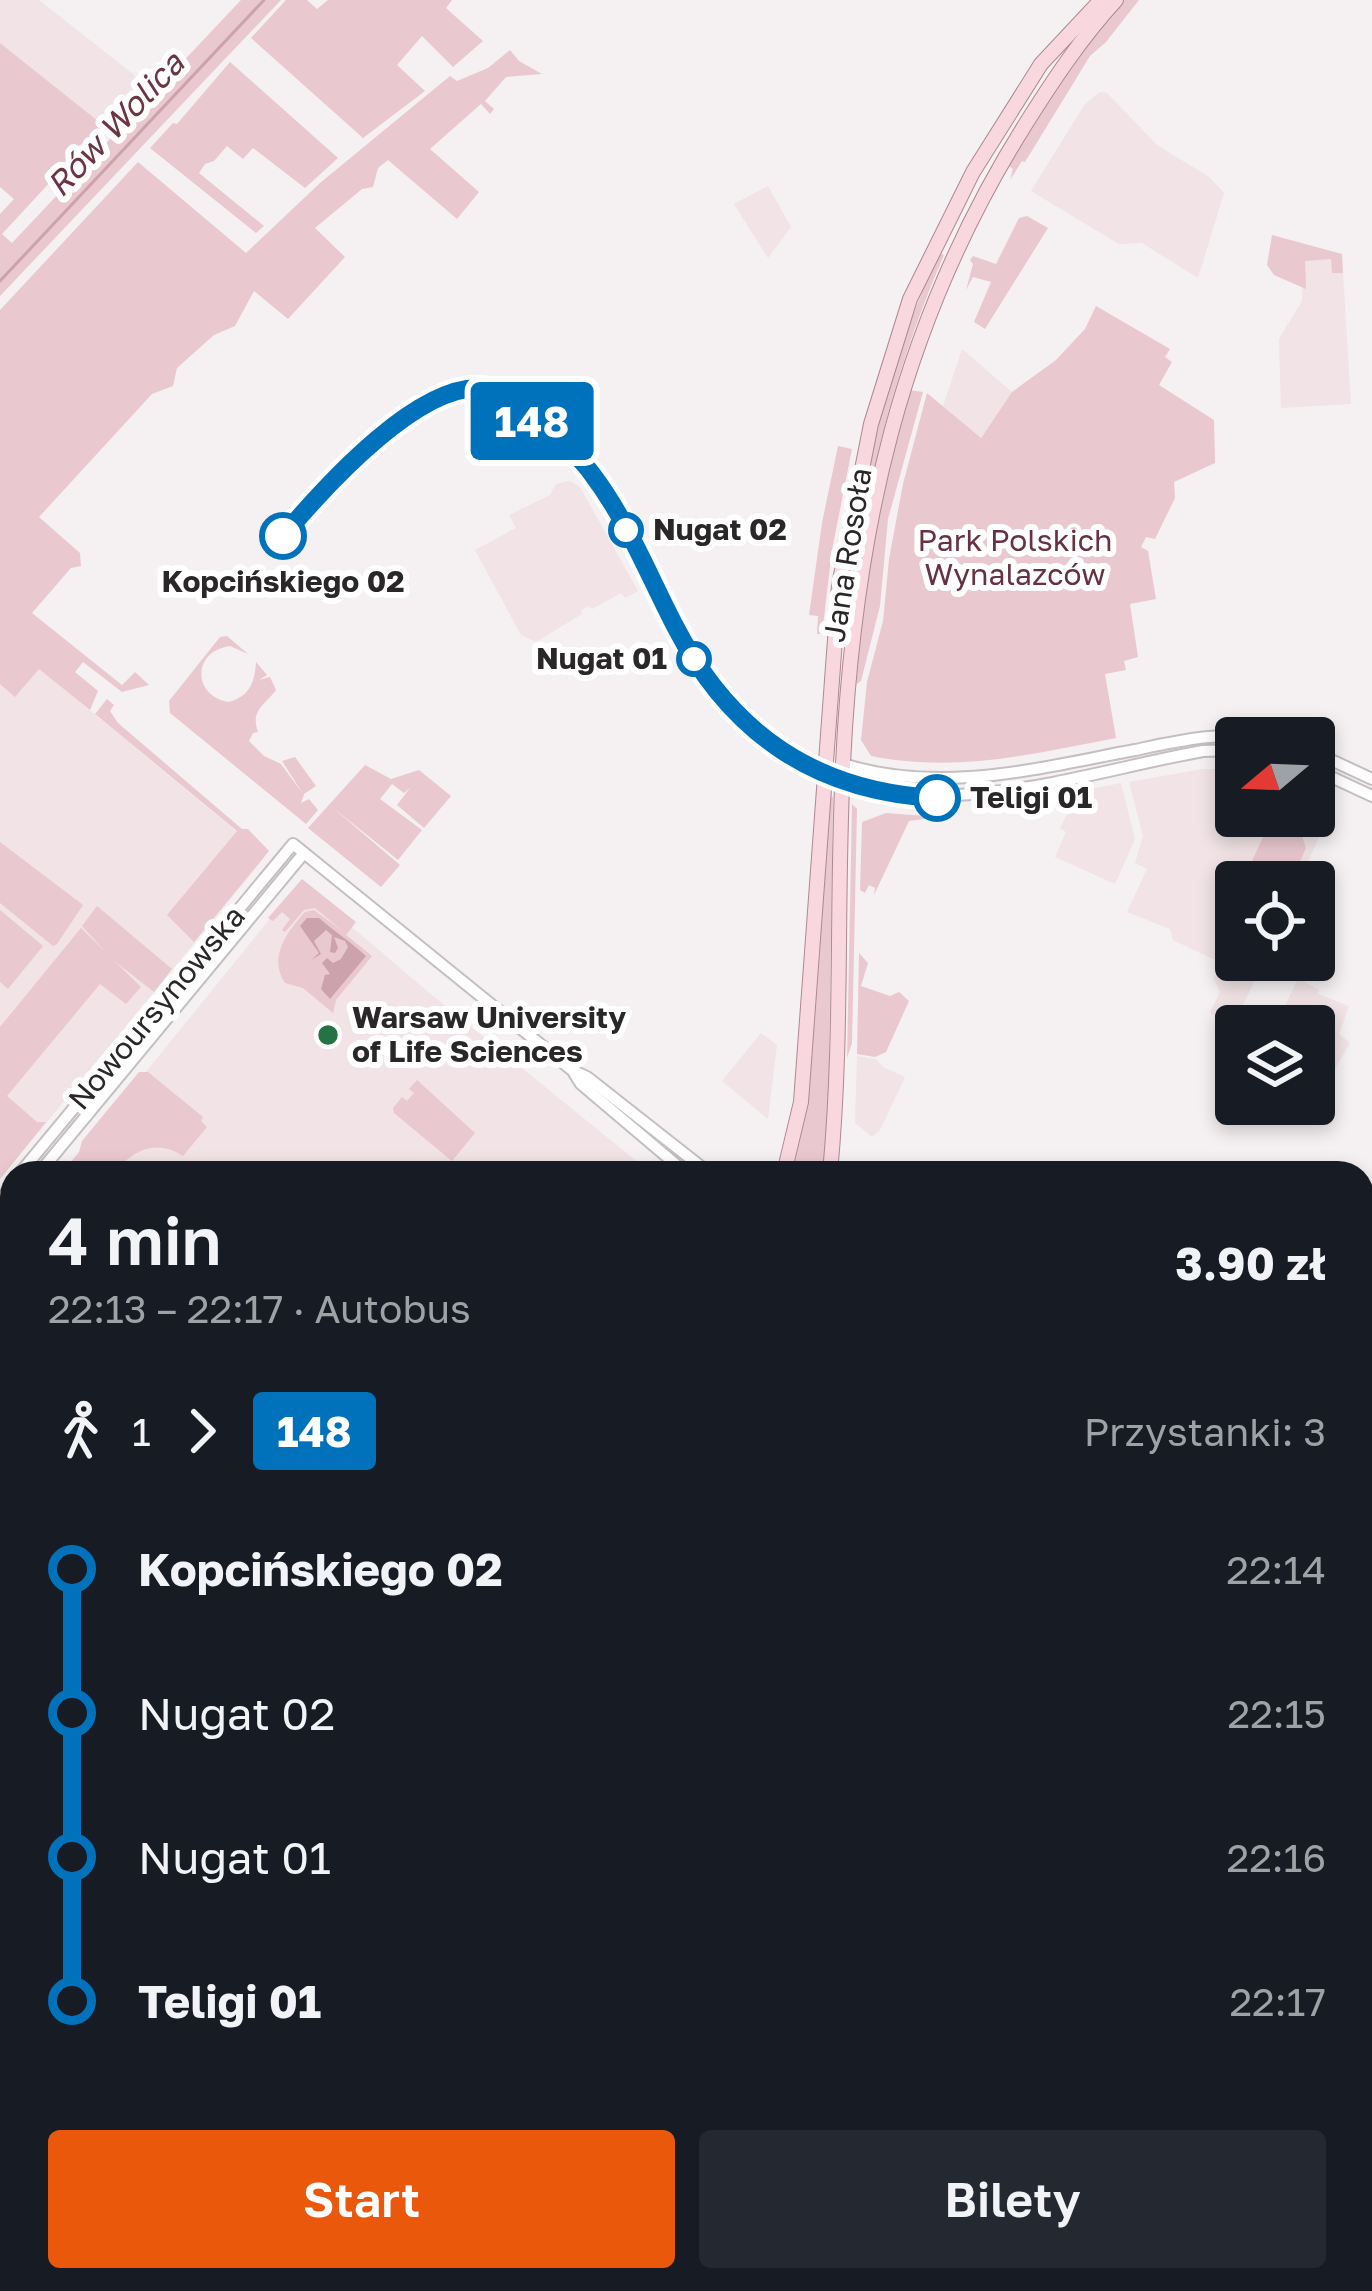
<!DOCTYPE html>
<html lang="pl">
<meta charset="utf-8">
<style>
:root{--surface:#171b24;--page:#242831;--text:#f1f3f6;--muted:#9ea1a6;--accent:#ea580c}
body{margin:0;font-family:"Golos Text",sans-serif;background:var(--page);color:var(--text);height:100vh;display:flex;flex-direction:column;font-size:45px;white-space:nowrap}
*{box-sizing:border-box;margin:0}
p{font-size:39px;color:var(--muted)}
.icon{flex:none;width:66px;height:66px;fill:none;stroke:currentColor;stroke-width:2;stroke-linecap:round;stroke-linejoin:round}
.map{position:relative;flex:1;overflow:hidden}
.sheet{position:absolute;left:0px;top:1161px;width:1374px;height:1131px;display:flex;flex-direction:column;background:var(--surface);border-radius:36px 36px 0 0;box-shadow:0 6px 18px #0003}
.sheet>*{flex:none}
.badge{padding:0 24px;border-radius:9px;font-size:42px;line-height:78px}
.needle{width:78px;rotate:251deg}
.fabs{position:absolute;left:1215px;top:717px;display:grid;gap:24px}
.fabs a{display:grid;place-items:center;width:120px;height:120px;border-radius:12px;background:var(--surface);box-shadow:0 6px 18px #0003;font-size:60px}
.map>.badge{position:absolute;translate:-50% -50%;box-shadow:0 0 0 6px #fff}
.legs{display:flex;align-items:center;gap:18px;height:132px;padding:0 48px;font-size:39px}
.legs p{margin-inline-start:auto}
.head{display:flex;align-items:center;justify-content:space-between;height:204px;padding:0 48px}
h1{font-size:66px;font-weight:600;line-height:90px}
.cta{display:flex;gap:24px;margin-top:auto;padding:24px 48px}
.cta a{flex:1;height:138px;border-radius:12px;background:var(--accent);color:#fff;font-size:48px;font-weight:600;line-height:138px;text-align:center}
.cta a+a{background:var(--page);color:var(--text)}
ul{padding:0 48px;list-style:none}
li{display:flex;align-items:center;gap:42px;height:144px;font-size:45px}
li i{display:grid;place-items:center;width:18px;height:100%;margin:0 15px;background:currentColor}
li i::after{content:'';width:30px;height:30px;margin:-15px;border:9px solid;border-radius:50%;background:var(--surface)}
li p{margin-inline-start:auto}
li:first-child i{background:linear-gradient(#0000 50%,currentColor 0)}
li:last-child i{background:linear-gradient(currentColor 50%,#0000 0)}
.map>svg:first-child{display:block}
.built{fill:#f1e3e6}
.green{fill:#eac8d0}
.water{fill:#cca2ac}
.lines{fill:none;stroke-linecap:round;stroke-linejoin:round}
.stream{stroke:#cca2ac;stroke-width:3}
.minor-casing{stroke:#c4bfc0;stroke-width:14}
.major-casing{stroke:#ad8891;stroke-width:16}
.minor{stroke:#fff;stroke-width:10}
.major{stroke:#f8d7df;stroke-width:14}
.line-1-casing{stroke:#fff;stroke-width:27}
.line-1{stroke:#0072bc;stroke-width:18}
.stop-1-dot{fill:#fff;stroke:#0072bc;stroke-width:6}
.poi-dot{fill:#247344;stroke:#fff;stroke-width:4.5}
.labels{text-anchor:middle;stroke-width:12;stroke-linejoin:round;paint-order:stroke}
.stop-label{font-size:30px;font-weight:bold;fill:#292728;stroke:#fff;text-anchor:start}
.park-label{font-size:30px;fill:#683141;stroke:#fff}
.street-label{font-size:30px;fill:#292728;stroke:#fff}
.poi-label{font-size:30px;font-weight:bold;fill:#292728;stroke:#fff;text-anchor:start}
.water-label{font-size:33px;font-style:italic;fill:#6c3444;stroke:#fff}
</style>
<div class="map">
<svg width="1372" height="2291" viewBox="0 0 1372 2291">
<rect width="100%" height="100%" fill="#f5f0f1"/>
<g class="built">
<path d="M 0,0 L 39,0 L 143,82 L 103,125 L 0,43 Z"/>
<path d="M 1100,92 L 1107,93 L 1157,145 L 1209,177 L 1224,193 L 1198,278 L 1142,243 L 1119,244 L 1031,191 L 1085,104 Z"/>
<path d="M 768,186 L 791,227 L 768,258 L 734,204 Z"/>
<path d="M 1331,259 L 1333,273 L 1343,273 L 1351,404 L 1281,408 L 1279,339 L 1302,301 L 1303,261 Z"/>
<path d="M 962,349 L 1012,392 L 980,439 L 943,406 Z"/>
<path d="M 570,481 L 580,487 L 638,591 L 625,598 L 621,593 L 592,609 L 589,606 L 581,610 L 582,614 L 536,642 L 521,635 L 475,550 L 516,528 L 509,515 L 550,495 L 556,484 Z"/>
<path d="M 0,636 L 259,850 L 260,863 L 0,1179 Z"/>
<path d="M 1203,769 L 1236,769 L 1236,816 L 1314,816 L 1314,794 L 1324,826 L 1299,882 L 1236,882 L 1236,960 L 1265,960 L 1234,1023 L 1210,1013 L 1220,992 L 1213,977 L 1224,968 L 1225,960 L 1213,959 L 1173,940 L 1170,929 L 1127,912 L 1147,869 L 1135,863 L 1143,836 L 1129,782 Z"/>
<path d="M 1121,783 L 1135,839 L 1115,884 L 1055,857 L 1066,832 L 1060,828 L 1068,812 L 1067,794 Z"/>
<path d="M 315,896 L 426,990 L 651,1173 L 64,1173 L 286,899 Z"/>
<path d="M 1298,978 L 1319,990 L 1318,994 L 1349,1006 L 1339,1034 L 1350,1043 L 1326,1085 L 1314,1079 L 1314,1026 L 1276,1026 Z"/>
<path d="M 761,1033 L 777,1045 L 768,1119 L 722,1081 Z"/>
<path d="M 857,1056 L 876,1059 L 883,1067 L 905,1077 L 880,1130 L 872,1137 L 855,1123 Z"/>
<path d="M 12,1238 L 12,1943 L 0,1931 L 0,1253 Z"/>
<path d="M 479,2280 L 638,2280 L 642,2286 L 640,2291 L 487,2291 Z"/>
</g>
<g class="green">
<path d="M 241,0 L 281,0 L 0,296 L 0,214 L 14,199 L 0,187 L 0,43 L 103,125 L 2,234 L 12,243 Z"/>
<path d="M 286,0 L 307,0 L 317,9 L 328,0 L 452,0 L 446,8 L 483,41 L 453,67 L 422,36 L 397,65 L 425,91 L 363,138 L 251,38 Z"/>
<path d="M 1122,0 L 1139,0 L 1106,42 L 1090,56 L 1025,162 L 1022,161 L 1010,180 L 1013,169 L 1009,166 L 1056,86 Z"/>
<path d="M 510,50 L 519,61 L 542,74 L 506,77 L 485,101 L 494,109 L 490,114 L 481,104 L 430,149 L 479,192 L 457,219 L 388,160 L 378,168 L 373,187 L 362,189 L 315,228 L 345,257 L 288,319 L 254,291 L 235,326 L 214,335 L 177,368 L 173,386 L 152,394 L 39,517 L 80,553 L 81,566 L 71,568 L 32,613 L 122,685 L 135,672 L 149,685 L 122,692 L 83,662 L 75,672 L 98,691 L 90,710 L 39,669 L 15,697 L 0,684 L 0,310 L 138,162 L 246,253 L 320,183 L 450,76 L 457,81 L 488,68 Z"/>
<path d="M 230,62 L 338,158 L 305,188 L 253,148 L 243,159 L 227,146 L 214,161 L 205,164 L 199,173 L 264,226 L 256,233 L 150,148 L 173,123 L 177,124 Z"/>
<path d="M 1027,216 L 1048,228 L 985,329 L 974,322 L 991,282 L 973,277 L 966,290 L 973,264 L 970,260 L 973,256 L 996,264 L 1019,218 Z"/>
<path d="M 1272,235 L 1342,254 L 1343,273 L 1332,273 L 1331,259 L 1305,261 L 1306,289 L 1274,275 L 1267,265 Z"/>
<path d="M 938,252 L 944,255 C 903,349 874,452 858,553 C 852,591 849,711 837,733 L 850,587 L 849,550 L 873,433 L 902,343 Z"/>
<path d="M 1096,306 L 1170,349 L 1165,357 L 1172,362 L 1159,385 L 1214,420 L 1215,463 L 1174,482 L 1175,498 L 1155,539 L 1146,537 L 1141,547 L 1148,551 L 1156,599 L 1130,604 L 1138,657 L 1124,661 L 1126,670 L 1105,674 L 1116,738 C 1033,754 955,773 871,756 L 861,740 L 867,682 L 883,621 L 889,559 L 903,484 L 927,393 L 981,438 L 1012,392 L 1056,360 L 1085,329 Z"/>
<path d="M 910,390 L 923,392 L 888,519 L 880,606 L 861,681 L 857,684 C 853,667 857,647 859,629 C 866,547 885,468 910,390 Z"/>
<path d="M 838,446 L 852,449 L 832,550 L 822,634 L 817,634 L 818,616 L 809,615 L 822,523 Z"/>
<path d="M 227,636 L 248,654 L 230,646 C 192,651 192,696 229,702 C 251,696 255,680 256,662 L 267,675 L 259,680 L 270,677 L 276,690 C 265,705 250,710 258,732 L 253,733 L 249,741 L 264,756 L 281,764 L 303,794 L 282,761 L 295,757 L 316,786 L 304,794 L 301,803 L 309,799 L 318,810 L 306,824 L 170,713 L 169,701 L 220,637 Z"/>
<path d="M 107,699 L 114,705 L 110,711 L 118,723 L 242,829 L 248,829 L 269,851 L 194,942 L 167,915 L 237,831 L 95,714 Z"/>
<path d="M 365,765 L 391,779 L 419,770 L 451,796 L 424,828 L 397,805 L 410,788 L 404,793 L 392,784 L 380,799 L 422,830 L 398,860 L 331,806 L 400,865 L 381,887 L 308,828 Z"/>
<path d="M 825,795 L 833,797 L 828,1136 L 824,1173 L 792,1173 L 806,1102 Z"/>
<path d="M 852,804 L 857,809 L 852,1043 L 847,1058 Z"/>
<path d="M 886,813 L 939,817 L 909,821 L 874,895 L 875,888 L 869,885 L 865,893 L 860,890 L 862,822 Z"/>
<path d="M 1273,816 L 1279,816 L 1275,826 L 1292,827 L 1301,833 L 1306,848 L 1291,882 L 1251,882 L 1244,878 Z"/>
<path d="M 0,842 L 83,905 L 57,944 L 53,946 L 0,903 Z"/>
<path d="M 302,879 L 356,922 L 346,935 L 372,956 L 336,1000 L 333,1013 L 303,988 L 285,983 C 268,957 287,932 305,912 L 314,910 L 344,932 L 315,908 L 304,910 L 285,932 L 282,930 L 290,919 L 282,912 L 273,921 L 268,918 Z"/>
<path d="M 97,906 L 172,969 L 154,992 L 112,959 L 82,926 Z"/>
<path d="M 0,910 L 43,946 L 8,989 L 0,982 Z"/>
<path d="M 81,928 L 141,987 L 126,1004 L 100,984 L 7,1096 L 37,1122 L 46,1122 L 0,1179 L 0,1027 Z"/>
<path d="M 859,953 L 868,963 L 861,986 L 890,996 L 899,992 L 909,1001 L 886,1052 L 875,1057 L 857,1054 Z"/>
<path d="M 139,1072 L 148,1072 L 203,1117 L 201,1121 L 207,1127 L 183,1156 C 158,1139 131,1149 116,1173 L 62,1173 L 79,1152 L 82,1141 Z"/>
<path d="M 417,1080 L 475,1133 L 452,1161 L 394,1113 L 393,1108 L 402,1097 L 407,1101 L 414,1093 L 409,1089 Z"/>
</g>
<path class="water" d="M 319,918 C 335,932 351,942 366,956 L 330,999 L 321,989 L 325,975 L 330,974 L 322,963 L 327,958 L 333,963 L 341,959 L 348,947 L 345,941 L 334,937 L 338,948 L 335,953 L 330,952 L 332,935 L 326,930 L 314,941 L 321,954 L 311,960 L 319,953 L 300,926 L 307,918 Z"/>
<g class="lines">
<path class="stream" d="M 0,281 L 264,0"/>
<defs>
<g id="minor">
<path d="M 1314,752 L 1372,779"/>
<path d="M 843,764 C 941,795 1038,768 1135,750 C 1178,741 1221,731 1264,738"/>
<path d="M 1314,769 L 1372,796"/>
<path d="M 842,781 C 960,819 1086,772 1203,751 L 1236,750"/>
<path d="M 574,1073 L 581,1084 L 686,1173"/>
<path d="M 20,1173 L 293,844 L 572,1070 L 587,1077 L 709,1173"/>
<path d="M 39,1173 L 304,853"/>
<path d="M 0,1201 L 12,1184"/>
<path d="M 0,1226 L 12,1209"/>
<path d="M 1362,1571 L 1372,1575"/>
<path d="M 1362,1588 L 1372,1592"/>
<path d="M 1362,2085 L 1372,2090"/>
<path d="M 1362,2095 L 1372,2100"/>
<path d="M 387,2280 L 391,2291"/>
</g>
<g id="major">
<path d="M 784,1173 L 801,1102 L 839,585 L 871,424 L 910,299 L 973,172 L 1041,64 L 1101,0"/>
<path d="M 830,1173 C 843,1037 836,900 843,764 C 854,532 900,324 1025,125 C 1052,82 1081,38 1116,0"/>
<path d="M 1362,1383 L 1372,1361"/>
<path d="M 1362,1408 L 1372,1386"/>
<path d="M 0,2253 L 12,2239"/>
<path d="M 0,2286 L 12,2272"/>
<path d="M 939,2291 L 944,2280"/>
<path d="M 950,2291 L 956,2280"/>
</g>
</defs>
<use href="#minor" class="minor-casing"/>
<use href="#major" class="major-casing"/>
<use href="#minor" class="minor"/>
<use href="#major" class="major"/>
</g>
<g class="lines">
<defs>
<path id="line-1" d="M 283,536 C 321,491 428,369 494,391 C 523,410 572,446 592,474 C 627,520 649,576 675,626 C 731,734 816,792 937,798"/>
</defs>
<use href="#line-1" class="line-1-casing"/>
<use href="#line-1" class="line-1"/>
</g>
<g class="stop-1-dot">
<circle cx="626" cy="530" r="15"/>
<circle cx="283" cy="536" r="21"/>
<circle cx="694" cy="659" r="15"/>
<circle cx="937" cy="798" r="21"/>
</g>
<circle class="poi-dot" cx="328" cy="1035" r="12"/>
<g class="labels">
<g class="stop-label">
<text x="653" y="540">Nugat 02</text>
<text x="283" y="592" text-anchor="middle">Kopcińskiego 02</text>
<text x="667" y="669" text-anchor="end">Nugat 01</text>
<text x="970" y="808">Teligi 01</text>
</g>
<g class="park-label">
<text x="1015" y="551">Park Polskich<tspan x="1015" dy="34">Wynalazców</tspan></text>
</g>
<g class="street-label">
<text transform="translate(848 555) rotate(-81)" y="10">Jana Rosoła</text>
<text transform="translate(157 1008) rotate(-50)" y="10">Nowoursynowska</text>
</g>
<g class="poi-label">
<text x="352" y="1028">Warsaw University<tspan x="352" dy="34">of Life Sciences</tspan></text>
</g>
<g class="water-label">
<text transform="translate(115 124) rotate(-47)" y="12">Rów Wolica</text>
</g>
</g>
</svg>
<div class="fabs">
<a><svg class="needle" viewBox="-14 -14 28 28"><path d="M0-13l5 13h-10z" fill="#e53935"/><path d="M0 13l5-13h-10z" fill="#9ea1a6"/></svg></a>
<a><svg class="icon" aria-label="locate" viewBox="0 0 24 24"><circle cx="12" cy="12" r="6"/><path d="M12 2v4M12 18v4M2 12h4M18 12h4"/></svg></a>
<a><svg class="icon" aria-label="layers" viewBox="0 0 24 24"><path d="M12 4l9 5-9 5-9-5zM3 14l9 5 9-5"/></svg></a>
</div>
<b class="badge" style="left:532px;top:421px;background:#0072bc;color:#fff">148</b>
<section class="sheet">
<div class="head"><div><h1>4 min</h1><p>22:13 – 22:17 · Autobus</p></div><b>3.90 zł</b></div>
<div class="legs"><svg class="icon" aria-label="walk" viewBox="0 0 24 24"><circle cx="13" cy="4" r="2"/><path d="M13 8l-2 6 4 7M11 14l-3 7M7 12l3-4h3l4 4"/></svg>1<svg class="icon" aria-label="forward" viewBox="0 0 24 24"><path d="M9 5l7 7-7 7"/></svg><b class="badge" style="background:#0072bc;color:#fff">148</b><p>Przystanki: 3</p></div>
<ul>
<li><i style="color:#0072bc"></i><b>Kopcińskiego 02</b><p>22:14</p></li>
<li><i style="color:#0072bc"></i><span>Nugat 02</span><p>22:15</p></li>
<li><i style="color:#0072bc"></i><span>Nugat 01</span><p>22:16</p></li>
<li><i style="color:#0072bc"></i><b>Teligi 01</b><p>22:17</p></li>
</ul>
<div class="cta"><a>Start</a><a>Bilety</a></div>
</section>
</div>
